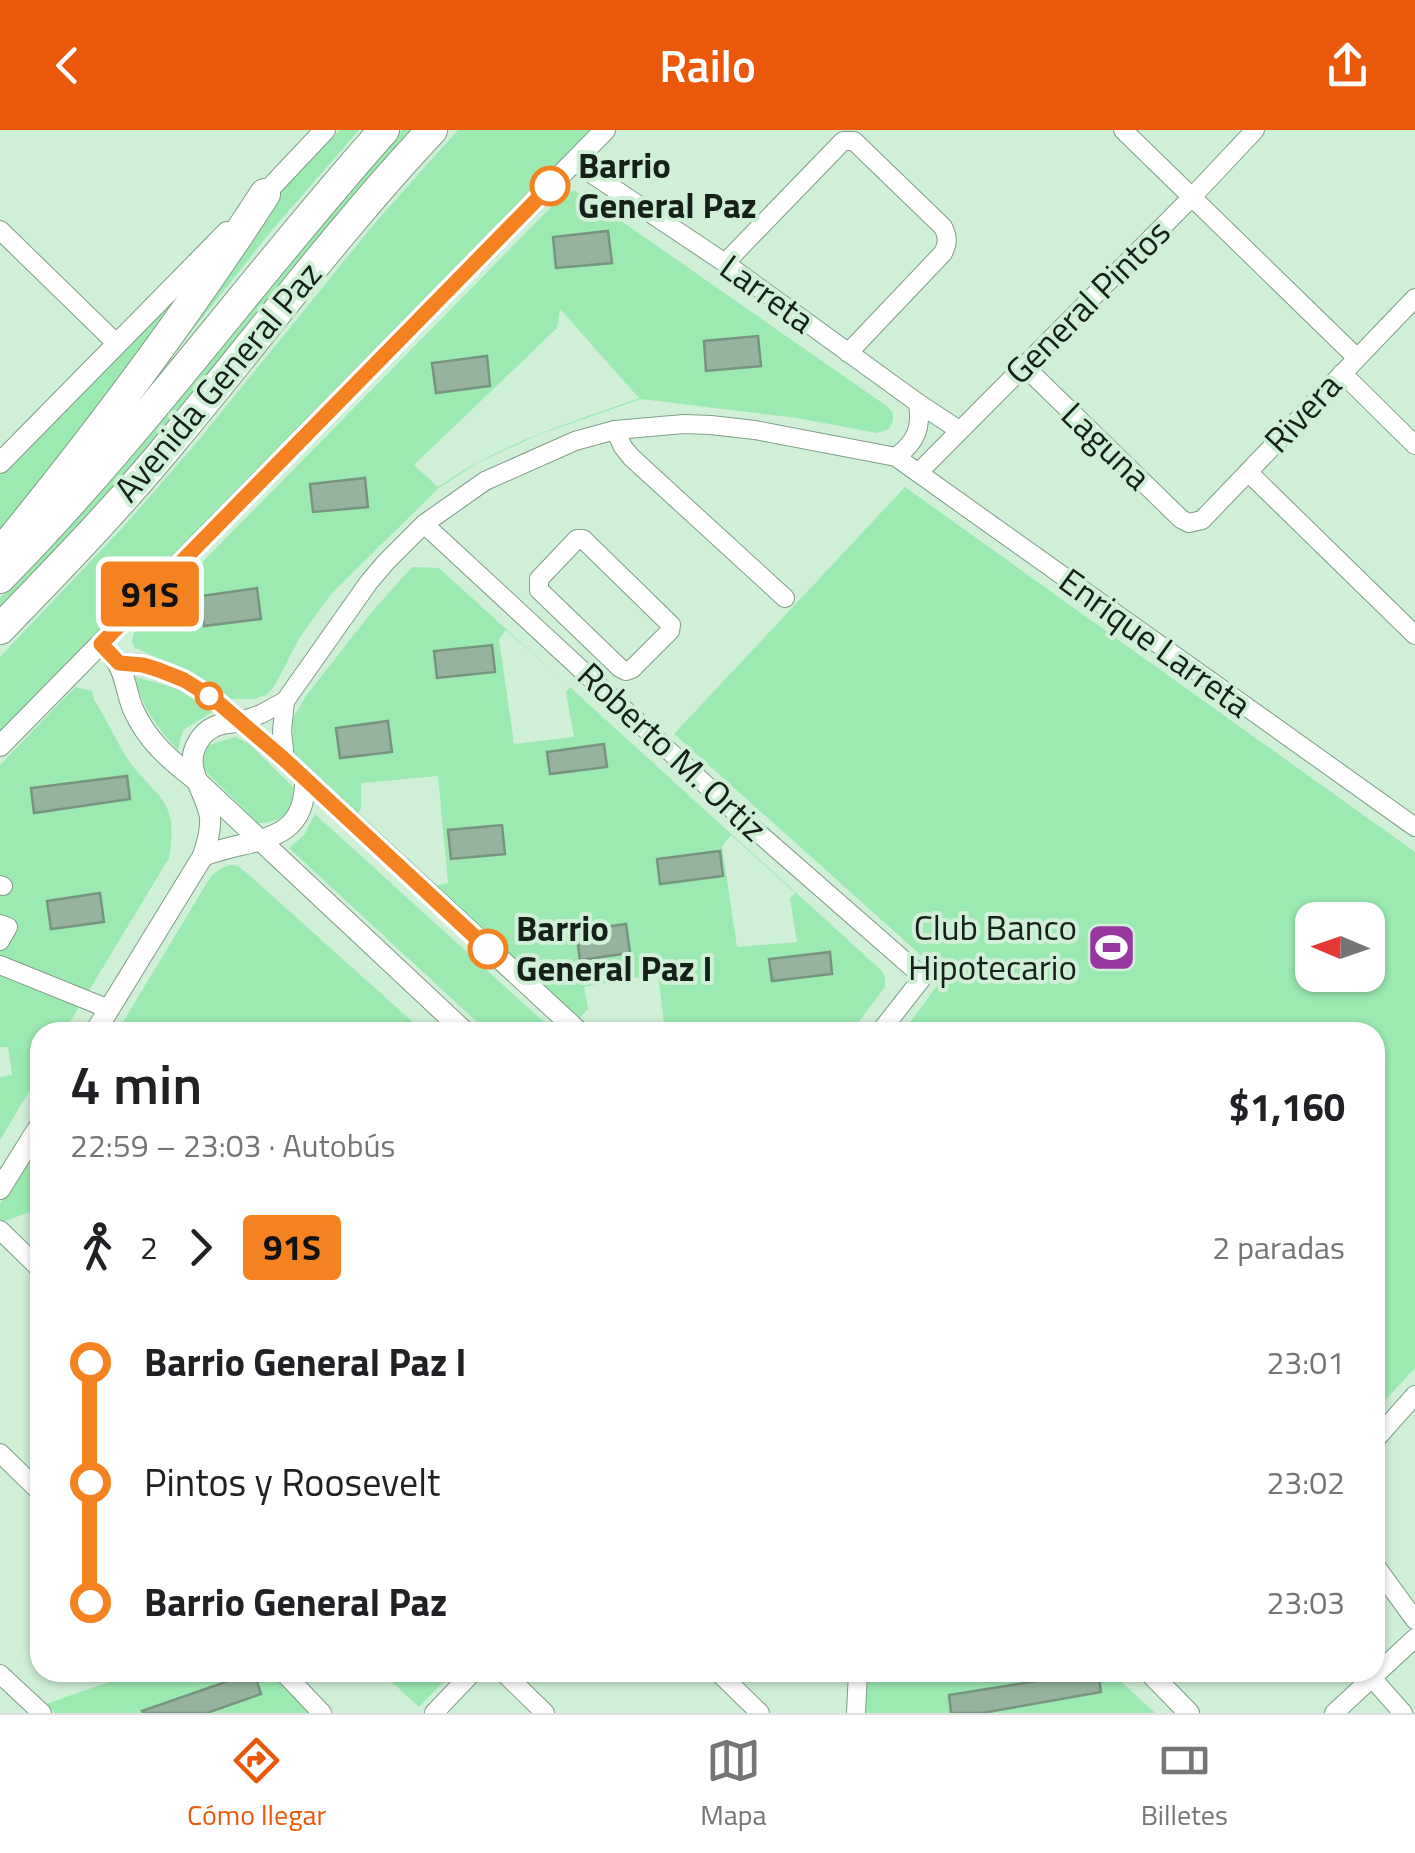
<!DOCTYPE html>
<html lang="es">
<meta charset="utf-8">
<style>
:root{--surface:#fff;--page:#f6f6f6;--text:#202124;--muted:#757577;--line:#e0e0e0;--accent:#ea580c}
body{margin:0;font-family:"Titillium Web",sans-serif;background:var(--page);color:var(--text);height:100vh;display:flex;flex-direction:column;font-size:38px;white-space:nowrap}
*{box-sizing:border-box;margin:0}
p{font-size:32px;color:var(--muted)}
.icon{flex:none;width:55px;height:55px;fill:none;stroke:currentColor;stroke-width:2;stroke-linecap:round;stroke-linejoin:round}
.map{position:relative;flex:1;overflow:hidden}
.drawer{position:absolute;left:30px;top:892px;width:1355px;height:660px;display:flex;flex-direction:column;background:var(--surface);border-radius:30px;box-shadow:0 2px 8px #0004}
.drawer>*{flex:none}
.badge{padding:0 20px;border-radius:8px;font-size:35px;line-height:65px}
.needle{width:65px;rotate:272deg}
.buttons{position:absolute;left:1295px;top:772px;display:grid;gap:20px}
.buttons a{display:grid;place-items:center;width:90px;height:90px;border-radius:20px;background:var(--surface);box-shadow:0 2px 8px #0004;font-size:50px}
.map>.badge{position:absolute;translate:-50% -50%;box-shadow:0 0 0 5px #fff}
.legs{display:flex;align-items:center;gap:15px;height:110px;padding:0 40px;font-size:32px}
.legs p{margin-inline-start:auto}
.head{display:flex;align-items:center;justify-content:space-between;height:170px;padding:0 40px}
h1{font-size:55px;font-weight:600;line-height:75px}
ul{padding:0 40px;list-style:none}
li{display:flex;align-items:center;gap:35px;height:120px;font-size:38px}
li i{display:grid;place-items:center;width:15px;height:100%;margin:0 12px;background:currentColor}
li i::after{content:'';width:25px;height:25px;margin:-12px;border:8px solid;border-radius:50%;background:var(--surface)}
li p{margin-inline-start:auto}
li:first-child i{background:linear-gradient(#0000 50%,currentColor 0)}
li:last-child i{background:linear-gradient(currentColor 50%,#0000 0)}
header{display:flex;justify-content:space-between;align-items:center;height:130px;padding:0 40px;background:var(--accent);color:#fff;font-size:45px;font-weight:600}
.dock{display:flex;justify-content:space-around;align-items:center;height:140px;border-top:2px solid var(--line);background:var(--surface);font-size:28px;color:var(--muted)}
.dock a{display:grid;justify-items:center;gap:5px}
.dock .active{color:var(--accent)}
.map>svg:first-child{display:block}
.green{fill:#9ceab2;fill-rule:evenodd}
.building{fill:#96b49d;stroke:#77957e;stroke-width:2.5}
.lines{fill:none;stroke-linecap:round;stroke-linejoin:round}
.minor-casing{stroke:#809e87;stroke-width:20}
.tertiary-casing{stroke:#809e87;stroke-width:22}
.motorway-casing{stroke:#809e87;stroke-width:32}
.minor{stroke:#fff;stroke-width:18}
.tertiary{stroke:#fff;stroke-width:20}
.motorway{stroke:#fff;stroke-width:30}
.line-1-casing{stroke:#fff;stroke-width:22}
.line-1{stroke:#f58220;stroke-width:15}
.stop-1-dot{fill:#fff;stroke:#f58220;stroke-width:5}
.labels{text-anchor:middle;stroke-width:8;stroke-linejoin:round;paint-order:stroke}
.stop-label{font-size:35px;font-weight:bold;fill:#152118;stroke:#cfefd7;text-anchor:start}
.street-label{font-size:35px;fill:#152118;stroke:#cfefd7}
.poi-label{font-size:35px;fill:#152118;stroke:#cfefd7;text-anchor:end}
</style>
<header><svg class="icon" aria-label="back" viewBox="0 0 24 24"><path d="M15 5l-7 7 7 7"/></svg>Railo<svg class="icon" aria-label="share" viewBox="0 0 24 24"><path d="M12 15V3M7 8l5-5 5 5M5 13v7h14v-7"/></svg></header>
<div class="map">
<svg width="1415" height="1583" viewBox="0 0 1415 1583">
<rect width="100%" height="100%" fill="#cfefd7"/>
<g class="green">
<path d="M 340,0 L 359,0 L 272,100 L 163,237 L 276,65 Z"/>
<path d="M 402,0 L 415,0 L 148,320 L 0,481 L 0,468 L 116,345 L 370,35 Z"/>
<path d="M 458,0 L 592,0 L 0,604 L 0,527 L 126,394 L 198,311 L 375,93 Z"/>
<path d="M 575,61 L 594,72 L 888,277 L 893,283 L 893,291 L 889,299 L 877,303 L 797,288 L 641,269 L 538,305 L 479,332 L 439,358 L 331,464 L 300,507 L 275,555 L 266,565 L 254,569 L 231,569 L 182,538 L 135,518 L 132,512 L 134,502 L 559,69 L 567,62 ZM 607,101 L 611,132 L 556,138 L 553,107 ZM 560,179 L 639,268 C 570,293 498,314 438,357 L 414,335 L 557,198 ZM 757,207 L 760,236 L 706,241 ZM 486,226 L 490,256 L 436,262 L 433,233 ZM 364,349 L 367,377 L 313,382 L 311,354 ZM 257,459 L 260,489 L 205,496 L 201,466 Z"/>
<path d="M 198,143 L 0,407 L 0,345 Z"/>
<path d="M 905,357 L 1415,722 L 1415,1238 L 1375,1281 L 1375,902 L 903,902 L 944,846 L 674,604 ZM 1312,790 L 1368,790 L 1368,845 L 1312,845 Z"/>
<path d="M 412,437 L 439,438 L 882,841 L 885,847 L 885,857 L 851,902 L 665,902 L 658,844 L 584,857 L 588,879 L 577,891 L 588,902 L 293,628 L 293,588 L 306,566 L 370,484 ZM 506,500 L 570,557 L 566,562 L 574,607 L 514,614 L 499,509 ZM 491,515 L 494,542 L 437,547 L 435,521 ZM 388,592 L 392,622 L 340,628 L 336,598 ZM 604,615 L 607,637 L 550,644 L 547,622 ZM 438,646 L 448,753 L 432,756 L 357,686 L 361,678 L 361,653 ZM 501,695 L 504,723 L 451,729 L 448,700 ZM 731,705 L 795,763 L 790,768 L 797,812 L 737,817 L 722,716 ZM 720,721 L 723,746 L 657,729 ZM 625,794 L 630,823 L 580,830 L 576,801 ZM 829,822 L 832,844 L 772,851 L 770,829 Z"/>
<path d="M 135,547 L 176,558 L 212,582 L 183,600 L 178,620 C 157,597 142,578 135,547 Z"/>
<path d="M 75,557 L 92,561 L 94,570 C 106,587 114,607 125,625 C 154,669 180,665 169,728 L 64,902 L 40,902 L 40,943 L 0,1010 L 0,947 L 12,945 L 8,917 L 0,917 L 0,635 ZM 127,646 L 129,669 L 34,682 L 32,658 ZM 100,763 L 103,792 L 51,799 L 47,771 Z"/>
<path d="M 235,607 L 248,613 L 293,657 C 293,683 283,692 258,693 L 205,641 L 202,628 L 209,615 Z"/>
<path d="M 315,684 L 555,902 L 488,902 L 289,718 L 304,705 Z"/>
<path d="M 230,735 L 238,736 L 250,746 L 424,902 L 117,902 L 211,746 L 221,738 Z"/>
<path d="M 28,1027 L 40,1078 L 0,1093 L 0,1074 Z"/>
<path d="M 275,1542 L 314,1583 L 55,1583 L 46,1574 L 109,1552 L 120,1543 Z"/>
<path d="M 436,1542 L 452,1543 L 419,1577 L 382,1543 Z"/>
<path d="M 1098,1542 L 1112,1543 L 1155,1583 L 982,1583 L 1101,1562 Z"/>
<path d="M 862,1543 L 1092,1543 L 949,1565 L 951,1583 L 860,1583 Z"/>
</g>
<g class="building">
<path d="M 608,101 L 612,133 L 556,138 L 553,107 Z"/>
<path d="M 758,206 L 761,236 L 706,241 L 704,211 Z"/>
<path d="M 487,226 L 490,256 L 436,263 L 432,233 Z"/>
<path d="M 365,348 L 368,377 L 313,382 L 310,354 Z"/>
<path d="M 257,458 L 261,489 L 204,496 L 201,466 Z"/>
<path d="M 492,515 L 495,542 L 437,548 L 434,521 Z"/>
<path d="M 388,591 L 392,622 L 340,628 L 336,598 Z"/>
<path d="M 604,614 L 607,637 L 550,644 L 547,622 Z"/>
<path d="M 127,646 L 130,669 L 34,683 L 31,658 Z"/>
<path d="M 502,695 L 505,724 L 451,729 L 448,700 Z"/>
<path d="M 720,721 L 723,746 L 660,754 L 657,729 Z"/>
<path d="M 100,763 L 104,792 L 51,799 L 47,771 Z"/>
<path d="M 626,794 L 630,823 L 580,830 L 576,801 Z"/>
<path d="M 830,822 L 832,844 L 772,851 L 769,829 Z"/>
<path d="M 254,1542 L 261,1564 L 207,1583 L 143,1583 L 142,1581 Z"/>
<path d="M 1092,1542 L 1098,1542 L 1101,1562 L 982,1583 L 951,1583 L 949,1565 Z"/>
</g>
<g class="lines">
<defs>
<g id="minor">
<path d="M 1123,0 L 1356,227"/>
<path d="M 574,32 L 725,133 L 918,273 L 959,300"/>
<path d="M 0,100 L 117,214"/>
<path d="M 725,133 L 843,11 L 854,11 L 943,97 C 948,107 948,113 943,123 L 848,223"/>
<path d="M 1025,237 L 1181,389 L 1189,393 L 1202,390 L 1415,168"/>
<path d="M 1342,243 L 1415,315"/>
<path d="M 615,300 L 623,317 L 631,327 L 785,468"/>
<path d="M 896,327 C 916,312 922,298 918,273"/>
<path d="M 919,342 L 1191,68 L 1255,0"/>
<path d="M 1248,342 L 1415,505"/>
<path d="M 424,394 L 747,693 L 923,847 L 880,902"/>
<path d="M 577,409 L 583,409 L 671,495 L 670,501 L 632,539 L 626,541 L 620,538 L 539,460 L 539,449 Z"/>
<path d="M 285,571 L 282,601 L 285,630"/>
<path d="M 238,592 L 261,584 L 285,571 L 369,452 L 386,432 L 424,394 L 485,351 L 575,311 L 615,300 L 684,294 L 711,295 L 755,300 L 896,327 L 1415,697"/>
<path d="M 0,755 L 3,756"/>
<path d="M 0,794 L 8,797 L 0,811"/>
<path d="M 0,835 L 109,879"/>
<path d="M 0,1100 L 40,1139"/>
<path d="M 1375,1310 L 1415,1265"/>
<path d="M 0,1323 L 40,1362"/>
<path d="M 1375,1435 L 1415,1490"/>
<path d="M 283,1542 L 322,1583"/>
<path d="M 503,1542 L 545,1583"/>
<path d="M 718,1542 L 760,1583"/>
<path d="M 0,1544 L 42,1583"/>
<path d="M 1372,1548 L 1403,1583"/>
<path d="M 434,1583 L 473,1542"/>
<path d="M 856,1583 L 858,1542"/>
<path d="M 1334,1583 L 1415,1508"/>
</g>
<g id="tertiary">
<path d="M 258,71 L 325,0"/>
<path d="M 0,333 L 227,102"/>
<path d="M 113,527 C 125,539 126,563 133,579 C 147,611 170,630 197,651 L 465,902"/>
<path d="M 119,533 L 143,535 L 159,540 L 184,550 L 213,568 L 285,630 L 579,902"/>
<path d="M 0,616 L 605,0"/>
<path d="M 203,726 C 250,707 306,717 305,650"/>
<path d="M 95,902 L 203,726 C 207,713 211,700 210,687 C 206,661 182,638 198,612 C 207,596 221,593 238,592"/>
<path d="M 0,1059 L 40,995"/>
<path d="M 1149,1542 L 1189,1583"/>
</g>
<g id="motorway">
<path d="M 3,420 C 96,306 185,188 265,64"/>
<path d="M 0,448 C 139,307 252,148 384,0"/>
<path d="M 0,499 C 60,437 120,375 174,309 C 260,206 340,98 432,0"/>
</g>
</defs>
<use href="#minor" class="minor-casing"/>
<use href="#tertiary" class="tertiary-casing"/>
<use href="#motorway" class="motorway-casing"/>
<use href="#minor" class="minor"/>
<use href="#tertiary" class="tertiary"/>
<use href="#motorway" class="motorway"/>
</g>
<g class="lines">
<defs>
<path id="line-1" d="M 488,819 L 285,630 L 213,568 L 184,550 L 159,540 L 143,535 L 119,533 L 101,514 L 550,56"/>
</defs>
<use href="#line-1" class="line-1-casing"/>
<use href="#line-1" class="line-1"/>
</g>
<defs>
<symbol id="stadium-square" viewBox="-11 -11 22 22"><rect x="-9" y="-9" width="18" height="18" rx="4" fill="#98379f" stroke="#cfefd7"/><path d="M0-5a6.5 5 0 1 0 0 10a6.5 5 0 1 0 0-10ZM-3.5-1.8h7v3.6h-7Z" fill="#fff"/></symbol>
</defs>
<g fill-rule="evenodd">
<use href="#stadium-square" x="1084" y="790" width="55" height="55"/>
</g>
<g class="stop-1-dot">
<circle cx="550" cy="56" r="18"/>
<circle cx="209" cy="566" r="12"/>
<circle cx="488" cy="819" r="18"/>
</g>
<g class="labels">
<g class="stop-label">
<text x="578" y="48">Barrio<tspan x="578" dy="40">General Paz</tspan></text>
<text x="516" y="811">Barrio<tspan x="516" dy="40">General Paz I</tspan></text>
</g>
<g class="street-label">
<text transform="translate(767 164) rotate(36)" y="12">Larreta</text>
<text transform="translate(1088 172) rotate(-45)" y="12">General Pintos</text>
<text transform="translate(218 252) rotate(-50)" y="12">Avenida General Paz</text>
<text transform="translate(1303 283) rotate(-47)" y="12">Rivera</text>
<text transform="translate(1106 316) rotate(44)" y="12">Laguna</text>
<text transform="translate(1155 513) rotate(36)" y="12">Enrique Larreta</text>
<text transform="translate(672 622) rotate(43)" y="12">Roberto M. Ortiz</text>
</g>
<g class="poi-label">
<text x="1077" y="810">Club Banco<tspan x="1077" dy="40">Hipotecario</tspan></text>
</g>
</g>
</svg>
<div class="buttons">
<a><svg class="needle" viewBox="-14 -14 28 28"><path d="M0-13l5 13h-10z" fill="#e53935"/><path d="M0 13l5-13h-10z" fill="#757577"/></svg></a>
</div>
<b class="badge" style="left:150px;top:464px;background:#f58220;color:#111">91S</b>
<section class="drawer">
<div class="head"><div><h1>4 min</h1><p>22:59 – 23:03 · Autobús</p></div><b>$1,160</b></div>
<div class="legs"><svg class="icon" aria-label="walk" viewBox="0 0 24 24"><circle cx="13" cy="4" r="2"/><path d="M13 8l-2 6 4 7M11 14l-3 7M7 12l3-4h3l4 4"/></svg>2<svg class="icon" aria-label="forward" viewBox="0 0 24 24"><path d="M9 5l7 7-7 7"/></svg><b class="badge" style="background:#f58220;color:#111">91S</b><p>2 paradas</p></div>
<ul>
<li><i style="color:#f58220"></i><b>Barrio General Paz I</b><p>23:01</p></li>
<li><i style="color:#f58220"></i><span>Pintos y Roosevelt</span><p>23:02</p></li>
<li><i style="color:#f58220"></i><b>Barrio General Paz</b><p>23:03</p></li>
</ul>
</section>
</div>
<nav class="dock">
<a class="active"><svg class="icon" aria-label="directions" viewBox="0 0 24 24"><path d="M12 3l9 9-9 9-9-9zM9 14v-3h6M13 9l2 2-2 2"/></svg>Cómo llegar</a>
<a><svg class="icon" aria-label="map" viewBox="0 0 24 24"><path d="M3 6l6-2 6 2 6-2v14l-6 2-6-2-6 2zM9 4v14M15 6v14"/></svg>Mapa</a>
<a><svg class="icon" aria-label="tickets" viewBox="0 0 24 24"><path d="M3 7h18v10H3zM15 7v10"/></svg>Billetes</a>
</nav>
